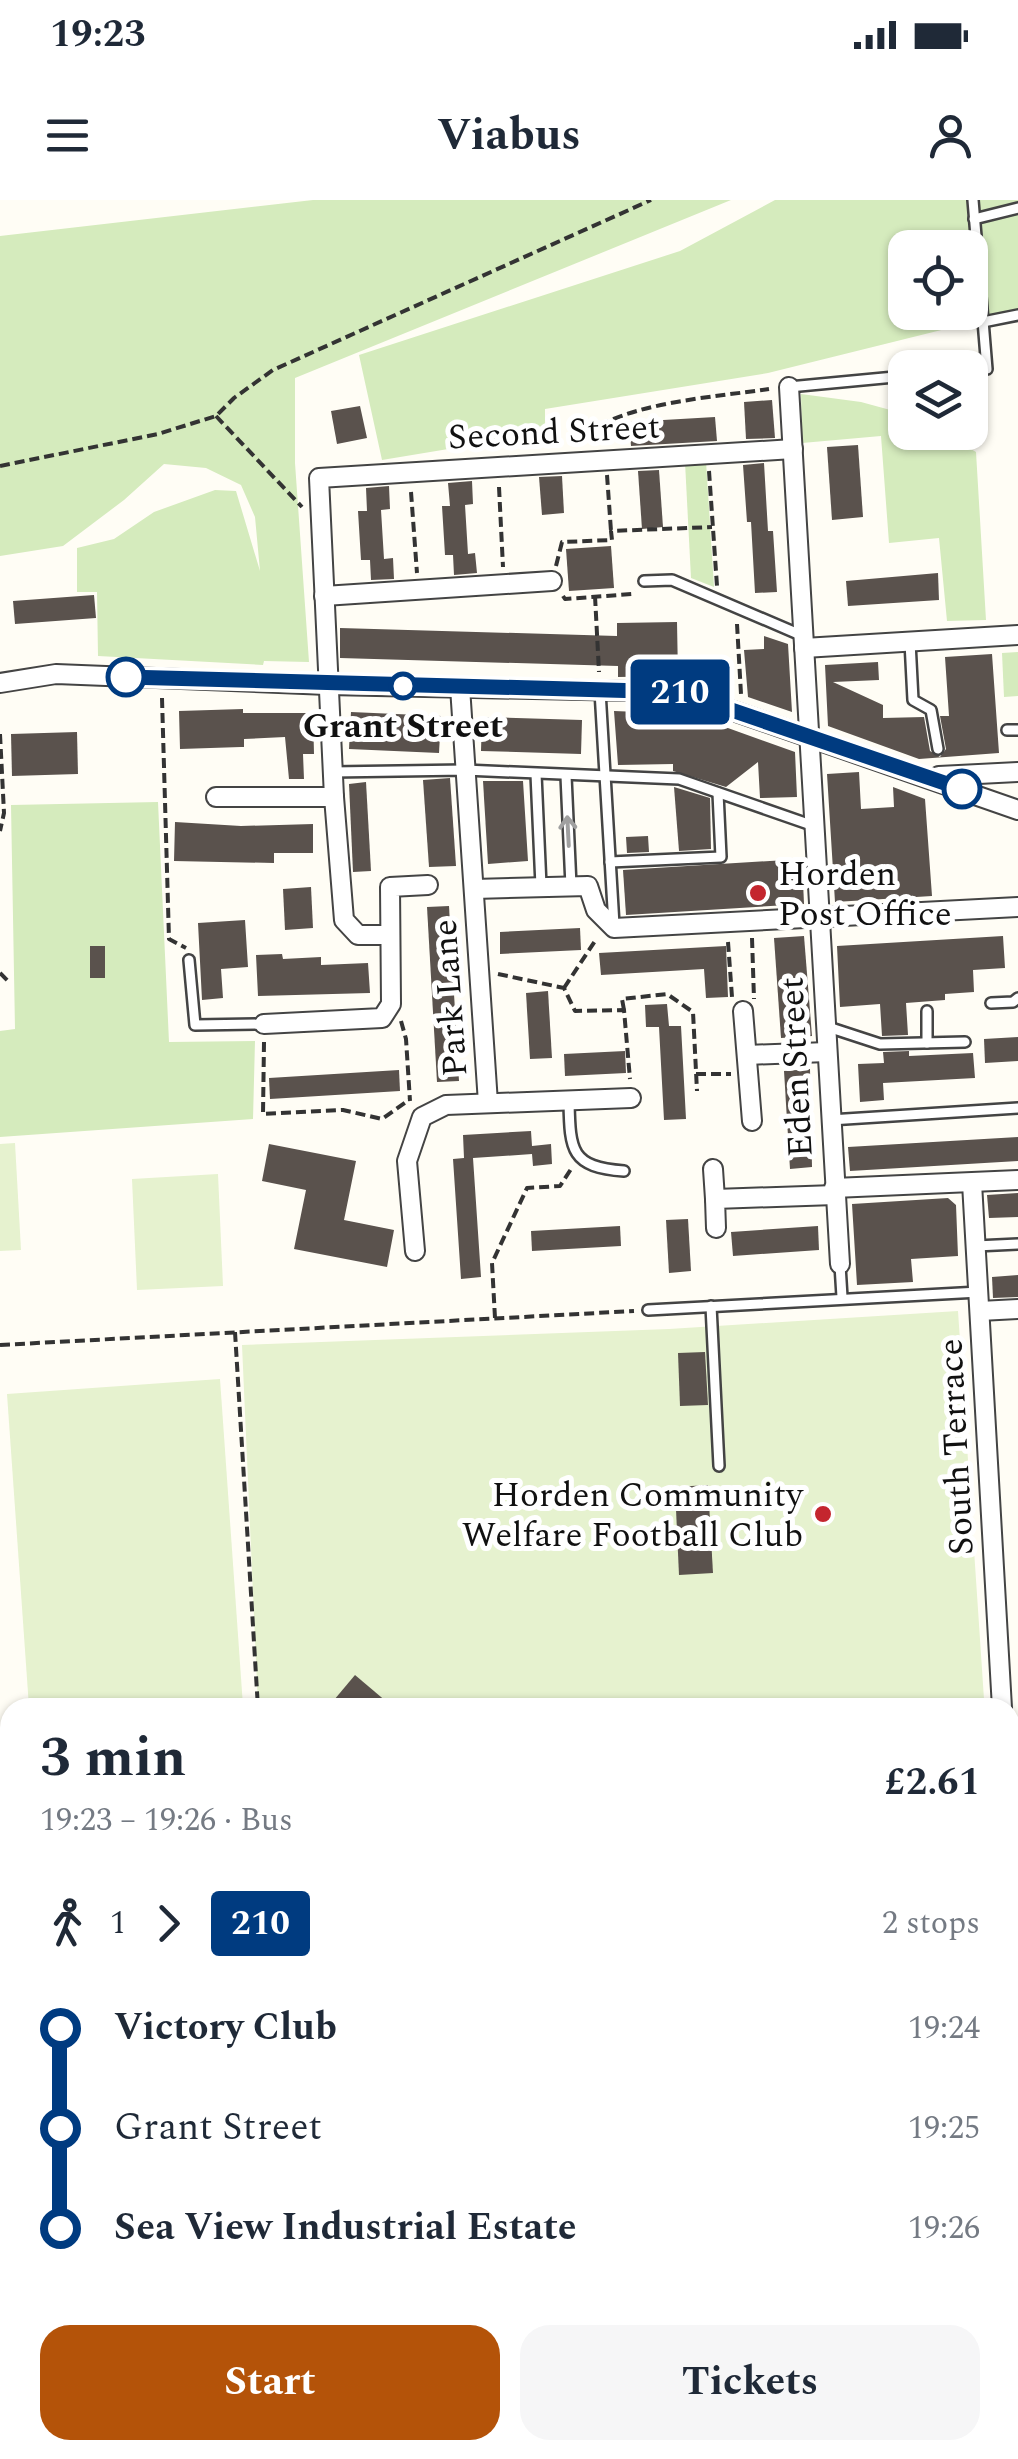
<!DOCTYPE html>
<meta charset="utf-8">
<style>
:root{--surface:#fff;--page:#f6f6f7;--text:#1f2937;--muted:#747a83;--accent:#b45309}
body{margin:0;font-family:Spectral,serif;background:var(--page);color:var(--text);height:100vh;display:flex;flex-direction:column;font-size:38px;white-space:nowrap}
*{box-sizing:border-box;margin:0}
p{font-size:32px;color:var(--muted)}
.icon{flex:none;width:55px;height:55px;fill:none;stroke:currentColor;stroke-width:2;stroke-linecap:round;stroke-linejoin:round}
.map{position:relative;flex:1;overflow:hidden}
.panel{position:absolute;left:0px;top:1498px;width:1020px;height:762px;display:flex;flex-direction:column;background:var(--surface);border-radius:30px 30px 0 0;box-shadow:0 2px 8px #0004}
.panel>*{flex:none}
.badge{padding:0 20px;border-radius:8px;font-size:35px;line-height:65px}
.tools{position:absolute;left:888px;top:30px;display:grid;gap:20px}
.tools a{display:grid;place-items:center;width:100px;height:100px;border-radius:20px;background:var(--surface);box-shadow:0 2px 8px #0004;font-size:50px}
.map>.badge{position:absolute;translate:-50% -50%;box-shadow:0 0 0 5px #fff}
.legs{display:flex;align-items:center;gap:15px;height:110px;padding:0 40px;font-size:32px}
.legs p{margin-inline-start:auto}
.headline{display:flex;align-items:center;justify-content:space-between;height:170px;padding:0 40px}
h1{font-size:55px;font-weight:700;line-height:75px}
.cta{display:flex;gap:20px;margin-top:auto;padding:20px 40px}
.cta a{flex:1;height:115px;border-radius:30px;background:var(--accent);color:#fff;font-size:40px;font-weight:700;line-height:115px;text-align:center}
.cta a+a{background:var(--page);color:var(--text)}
ul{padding:0 40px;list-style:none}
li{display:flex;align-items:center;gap:35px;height:100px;font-size:38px}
li i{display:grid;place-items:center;width:15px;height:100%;margin:0 12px;background:currentColor}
li i::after{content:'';width:25px;height:25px;margin:-12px;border:8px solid;border-radius:50%;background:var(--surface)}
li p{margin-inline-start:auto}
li:first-child i{background:linear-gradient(#0000 50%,currentColor 0)}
li:last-child i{background:linear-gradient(currentColor 50%,#0000 0)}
.status{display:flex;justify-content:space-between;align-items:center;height:70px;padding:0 50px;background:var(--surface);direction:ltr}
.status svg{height:28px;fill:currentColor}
header{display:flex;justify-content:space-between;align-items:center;height:130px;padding:0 40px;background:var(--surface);font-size:45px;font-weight:700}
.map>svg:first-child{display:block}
.green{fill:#d5ebbd;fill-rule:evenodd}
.pitch{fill:#e6f2cf}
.building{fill:#5a524d}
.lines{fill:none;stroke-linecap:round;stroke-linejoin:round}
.service-casing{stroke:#444;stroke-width:14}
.minor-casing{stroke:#444;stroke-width:22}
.primary-casing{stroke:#222;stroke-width:32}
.path{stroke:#333;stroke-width:4;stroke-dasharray:10 5;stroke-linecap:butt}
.service{stroke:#fff;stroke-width:9}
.minor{stroke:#fff;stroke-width:18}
.primary{stroke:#f9d66b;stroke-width:28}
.oneway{stroke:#a0a0a0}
.line-1-casing{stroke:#fff;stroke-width:22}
.line-1{stroke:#003b80;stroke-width:15}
.stop-1-dot{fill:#fff;stroke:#003b80;stroke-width:5}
.poi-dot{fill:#c4262e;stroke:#fff;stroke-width:4}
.labels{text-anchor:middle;stroke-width:10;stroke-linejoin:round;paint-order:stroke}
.street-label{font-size:35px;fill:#111;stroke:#fff}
.stop-label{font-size:35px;font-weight:bold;fill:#111;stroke:#fff}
.poi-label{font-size:35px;fill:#111;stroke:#fff;text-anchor:start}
</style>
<div class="status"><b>19:23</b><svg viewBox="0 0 49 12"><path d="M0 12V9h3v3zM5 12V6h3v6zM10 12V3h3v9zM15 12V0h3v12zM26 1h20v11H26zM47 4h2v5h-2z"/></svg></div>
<header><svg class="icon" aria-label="menu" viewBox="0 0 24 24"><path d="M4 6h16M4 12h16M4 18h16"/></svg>Viabus<svg class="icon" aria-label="person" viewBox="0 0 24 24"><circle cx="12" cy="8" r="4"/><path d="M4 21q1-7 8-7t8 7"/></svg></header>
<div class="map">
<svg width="1018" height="2259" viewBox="0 0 1018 2259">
<rect width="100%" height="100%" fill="#fffdf5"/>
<g class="green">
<path d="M 313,0 L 731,0 L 295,178 L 295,263 L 309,462 L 264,461 L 263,465 L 98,456 L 97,392 L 77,392 L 77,348 L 114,339 L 154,312 L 215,290 L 236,291 L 260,371 L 255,317 L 241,285 L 206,268 L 164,264 L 124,300 L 63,346 L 0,356 L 0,36 Z"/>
<path d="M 775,0 L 1018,0 L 1018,111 L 768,173 L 545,209 L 545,233 L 382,260 L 359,155 L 680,51 ZM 905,48 L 970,48 L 970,112 L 905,112 Z"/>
<path d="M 801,194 L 861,202 L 905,214 L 905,232 L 944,233 L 976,252 L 986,420 L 947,421 L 939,338 L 889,343 L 881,236 L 802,243 Z"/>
<path d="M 706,261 L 714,387 L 691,378 L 685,262 Z"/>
<path d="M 1018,452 L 1018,496 L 1004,497 L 1002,453 Z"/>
<path d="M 158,602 L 169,842 L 255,841 L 253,919 L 0,937 L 0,831 L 15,829 L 11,605 Z"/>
</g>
<g class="pitch">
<path d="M 15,943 L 21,1050 L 0,1051 L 0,944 Z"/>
<path d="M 218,974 L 223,1086 L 137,1090 L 132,979 Z"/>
<path d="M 958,1111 L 984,1499 L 860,1508 L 258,1507 L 242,1145 L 669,1129 Z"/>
<path d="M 220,1179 L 243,1506 L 29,1507 L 7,1194 Z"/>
</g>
<g class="building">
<path d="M 772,200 L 775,238 L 746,239 L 744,202 Z"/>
<path d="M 360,206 L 367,238 L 337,244 L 331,211 Z"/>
<path d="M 715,217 L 717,241 L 631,246 L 629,222 Z"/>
<path d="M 858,245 L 863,317 L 832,320 L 827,247 Z"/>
<path d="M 764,263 L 768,331 L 773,331 L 777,392 L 755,393 L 751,322 L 747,322 L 743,265 Z"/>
<path d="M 659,270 L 663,327 L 642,329 L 638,271 Z"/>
<path d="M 562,276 L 564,313 L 542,315 L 539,277 Z"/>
<path d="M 472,281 L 473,304 L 465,305 L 468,354 L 475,353 L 477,373 L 454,375 L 453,355 L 445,355 L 442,306 L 450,306 L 448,283 Z"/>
<path d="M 389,286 L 390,309 L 381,310 L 384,359 L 393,358 L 394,379 L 371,380 L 370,360 L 361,360 L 358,311 L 367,311 L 366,288 Z"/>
<path d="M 611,346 L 614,388 L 569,391 L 566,349 Z"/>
<path d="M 938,373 L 939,400 L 848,406 L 846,381 Z"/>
<path d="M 94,395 L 96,418 L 15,424 L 13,401 Z"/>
<path d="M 677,422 L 678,476 L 618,477 L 618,466 L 340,458 L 340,428 L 617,436 L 617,423 Z"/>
<path d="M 764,436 L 788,444 L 792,512 L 748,497 L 744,450 L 764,449 Z"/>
<path d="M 992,454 L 999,553 L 919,559 L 828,526 L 825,465 L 878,462 L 879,480 L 833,482 L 883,505 L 883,518 L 924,517 L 930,551 L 940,557 L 946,549 L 940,516 L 949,516 L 945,457 Z"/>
<path d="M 243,509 L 243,513 L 313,513 L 314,554 L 303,554 L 304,579 L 289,579 L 285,537 L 244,539 L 244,547 L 241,547 L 180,549 L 179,511 Z"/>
<path d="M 614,511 L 689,514 L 795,552 L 797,597 L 760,598 L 758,562 L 726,587 L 673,571 L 673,564 L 618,565 Z"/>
<path d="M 351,512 L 441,516 L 439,553 L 349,549 Z"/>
<path d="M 482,517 L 582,520 L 581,554 L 481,551 Z"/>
<path d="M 77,532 L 78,574 L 12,576 L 11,534 Z"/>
<path d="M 859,572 L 861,609 L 894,607 L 893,587 L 925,599 L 932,696 L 835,702 L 827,574 Z"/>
<path d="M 450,578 L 456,666 L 429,667 L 423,580 Z"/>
<path d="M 483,581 L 523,581 L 528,661 L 488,664 Z"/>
<path d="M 366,582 L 371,671 L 353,672 L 349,584 Z"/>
<path d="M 674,587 L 710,598 L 711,649 L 679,651 Z"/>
<path d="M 175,622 L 241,626 L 313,624 L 313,653 L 274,653 L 274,663 L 174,661 Z"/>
<path d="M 648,636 L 649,652 L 627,653 L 626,637 Z"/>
<path d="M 802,659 L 804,704 L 626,715 L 623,670 Z"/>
<path d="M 311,687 L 313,728 L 285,730 L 283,689 Z"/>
<path d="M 449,706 L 459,881 L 437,882 L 427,707 Z"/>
<path d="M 245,720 L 248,767 L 221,769 L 223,798 L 202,800 L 198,723 Z"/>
<path d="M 580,728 L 581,750 L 500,754 L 500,732 Z"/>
<path d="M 804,736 L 812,836 L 781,838 L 774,738 Z"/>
<path d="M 1003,736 L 1005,768 L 973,770 L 974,792 L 945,794 L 945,800 L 906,803 L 908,835 L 882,836 L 880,804 L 840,807 L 837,746 Z"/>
<rect x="90" y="746" width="15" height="32"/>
<path d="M 726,746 L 728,797 L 706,798 L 704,769 L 601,775 L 599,753 Z"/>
<path d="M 282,754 L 283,759 L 321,757 L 321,765 L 368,763 L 370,793 L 258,796 L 256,755 Z"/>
<path d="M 548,791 L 552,858 L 530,859 L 526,793 Z"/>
<path d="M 667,804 L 669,826 L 681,826 L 686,919 L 664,920 L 659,827 L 646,827 L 645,805 Z"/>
<path d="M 1018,837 L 1018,861 L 985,863 L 984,839 Z"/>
<path d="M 625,851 L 626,873 L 565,876 L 564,854 Z"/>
<path d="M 909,851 L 909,856 L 973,853 L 975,878 L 883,883 L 884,900 L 860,902 L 858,864 L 884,863 L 883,852 Z"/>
<path d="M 810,869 L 812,967 L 790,969 L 784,871 Z"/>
<path d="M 399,870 L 400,891 L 270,899 L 269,878 Z"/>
<path d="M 531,931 L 532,946 L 551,944 L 552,964 L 533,966 L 532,954 L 473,958 L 481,1077 L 461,1079 L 453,959 L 464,958 L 463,935 Z"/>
<path d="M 1018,937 L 1018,961 L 850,971 L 848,947 Z"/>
<path d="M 269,944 L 356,961 L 344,1020 L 394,1030 L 387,1067 L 294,1049 L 306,990 L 262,981 Z"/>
<path d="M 1018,993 L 1018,1017 L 989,1018 L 987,995 Z"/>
<path d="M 948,998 L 956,1005 L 958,1056 L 911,1059 L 913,1082 L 857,1085 L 852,1004 Z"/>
<path d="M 688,1019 L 691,1071 L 669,1073 L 666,1020 Z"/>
<path d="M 620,1026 L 621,1046 L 532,1051 L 531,1031 Z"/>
<path d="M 818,1026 L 819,1050 L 733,1056 L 731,1032 Z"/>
<path d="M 1018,1075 L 1018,1097 L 993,1098 L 992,1077 Z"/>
<path d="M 705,1152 L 708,1205 L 680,1206 L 678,1153 Z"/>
<path d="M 708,1285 L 713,1373 L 679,1375 L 675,1287 Z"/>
<path d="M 355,1475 L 394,1508 L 343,1508 L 334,1500 Z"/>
</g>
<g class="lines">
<defs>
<g id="service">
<path d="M 974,19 L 1018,8"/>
<path d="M 983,122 L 1018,115"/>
<path d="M 970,171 L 987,169 L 973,0"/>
<path d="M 789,187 L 905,176"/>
<path d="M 644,381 L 672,380 L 803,436"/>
<path d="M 910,442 L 913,500 L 931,510 L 938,549"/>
<path d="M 600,491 L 614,725"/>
<path d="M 1007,530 L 1018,530"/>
<path d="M 332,572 L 465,570 L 679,579 L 814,626"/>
<path d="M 536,574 L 541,686"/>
<path d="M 566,576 L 571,686"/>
<path d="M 610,662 L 721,657 L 718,593"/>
<path d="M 189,760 L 195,825 L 264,824"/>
<path d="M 991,803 L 1013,802 L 1018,798"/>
<path d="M 927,811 L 927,843"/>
<path d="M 828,827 L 880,844 L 965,842"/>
<path d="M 569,902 C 570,951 571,967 624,971"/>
<path d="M 830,920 L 1018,908"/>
<path d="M 976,1046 L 1018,1044"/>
<path d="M 840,1065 L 842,1097"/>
<path d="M 711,1106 L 719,1266"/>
<path d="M 648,1110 L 979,1092"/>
<path d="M 3,1574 L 10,1696"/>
<path d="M 0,1939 L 10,1938"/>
</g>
<g id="minor">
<path d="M 789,187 L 840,1064"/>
<path d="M 324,396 L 552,381"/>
<path d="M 804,448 L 1018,435"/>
<path d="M 0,483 L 56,474 L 328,485 L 679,492 L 1018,610"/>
<path d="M 460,487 L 488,903"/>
<path d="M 939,576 L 1018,572"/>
<path d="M 216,597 L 334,597"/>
<path d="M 474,689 L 588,686 L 596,710 L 614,728 L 1018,707"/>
<path d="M 389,735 L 358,735 L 344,720 L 334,597 L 319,278 L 793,249"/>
<path d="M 743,811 L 752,921"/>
<path d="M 264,824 L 382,818 L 391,804 L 390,687 L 428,685"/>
<path d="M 747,855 L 827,852"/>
<path d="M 713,969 L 715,999"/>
<path d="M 972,983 L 1002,1508"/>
<path d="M 834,988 L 1018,980"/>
<path d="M 716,1028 L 715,999 L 835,995"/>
<path d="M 415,1051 L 407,961 L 422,917 L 446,905 L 631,898"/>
<path d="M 980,1111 L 1018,1109"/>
<path d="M 0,1573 L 10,1572"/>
<path d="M 1010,1647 L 1018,1787"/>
<path d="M 0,1724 L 10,1723"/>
<path d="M 0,2022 L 10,2021"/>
<path d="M 1010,2156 L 1018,2157"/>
</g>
<g id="primary">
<path d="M 1010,1788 L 1018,1788"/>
<path d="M 0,1847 L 10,1846"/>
</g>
</defs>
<use href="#service" class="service-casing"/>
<use href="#minor" class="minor-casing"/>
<use href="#primary" class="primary-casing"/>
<g class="path">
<path d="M 216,216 L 302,307"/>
<path d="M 577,245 C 606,203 718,197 769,189"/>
<path d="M 0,266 L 158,234 L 216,216 L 234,198 L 273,170 L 651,0"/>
<path d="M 709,271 L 717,386"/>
<path d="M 607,275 L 611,331"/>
<path d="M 499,287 L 503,367"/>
<path d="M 411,292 L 417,373"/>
<path d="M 556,366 L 562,342 L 612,340 L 611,331 L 712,327"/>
<path d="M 563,396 L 565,399 L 632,394 L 635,391"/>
<path d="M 595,396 L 599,472"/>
<path d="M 737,424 L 741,494"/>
<path d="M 162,498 L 169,739 L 186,748"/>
<path d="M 0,534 L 4,613 L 0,631"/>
<path d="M 752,738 L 754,799"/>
<path d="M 728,742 L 732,797"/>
<path d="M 0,773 L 8,781"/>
<path d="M 498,774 L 564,788 L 575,811 L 624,810 L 630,879"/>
<path d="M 564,788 L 597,738"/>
<path d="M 624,810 L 622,799 L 667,794 L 693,812 L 697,891"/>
<path d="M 401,821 L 406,839 L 410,901"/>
<path d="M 264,842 L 263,914 L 343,910 L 382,919 L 409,900"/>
<path d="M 696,874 L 731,874"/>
<path d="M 495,1118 L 492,1063 L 527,988 L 560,986 L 573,966"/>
<path d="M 235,1132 L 258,1508"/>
<path d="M 0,1145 L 634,1111"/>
</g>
<use href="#service" class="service"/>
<use href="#minor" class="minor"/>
<use href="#primary" class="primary"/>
</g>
<defs><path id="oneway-shaft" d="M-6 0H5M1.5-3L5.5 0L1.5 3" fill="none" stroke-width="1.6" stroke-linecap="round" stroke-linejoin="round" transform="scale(2.5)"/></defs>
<use class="oneway" href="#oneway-shaft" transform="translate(568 631) rotate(-93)"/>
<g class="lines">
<defs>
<path id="line-1" d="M 126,477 L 679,492 L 962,589"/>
</defs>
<use href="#line-1" class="line-1-casing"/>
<use href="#line-1" class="line-1"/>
</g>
<g class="stop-1-dot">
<circle cx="126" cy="477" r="18"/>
<circle cx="403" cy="486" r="12"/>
<circle cx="962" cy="589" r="18"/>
</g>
<g class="poi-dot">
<circle cx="758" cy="693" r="10"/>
<circle cx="823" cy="1314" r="10"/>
</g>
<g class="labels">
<g class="street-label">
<text transform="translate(554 231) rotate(-3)" y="12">Second Street</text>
<text transform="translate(449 798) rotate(-94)" y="12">Park Lane</text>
<text transform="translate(795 867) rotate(-93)" y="12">Eden Street</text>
<text transform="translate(955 1247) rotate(-93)" y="12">South Terrace</text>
</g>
<g class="stop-label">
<text x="403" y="537">Grant Street</text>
</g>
<g class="poi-label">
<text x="778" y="685">Horden<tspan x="778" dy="40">Post Office</tspan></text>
<text x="803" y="1306" text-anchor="end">Horden Community<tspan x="803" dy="40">Welfare Football Club</tspan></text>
</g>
</g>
</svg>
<div class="tools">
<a><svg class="icon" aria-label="locate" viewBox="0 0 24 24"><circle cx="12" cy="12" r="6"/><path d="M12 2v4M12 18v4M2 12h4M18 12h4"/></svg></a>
<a><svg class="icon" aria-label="layers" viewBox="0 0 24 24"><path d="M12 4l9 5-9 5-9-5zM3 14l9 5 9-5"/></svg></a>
</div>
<b class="badge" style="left:680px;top:492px;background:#003b80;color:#fff">210</b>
<section class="panel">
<div class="headline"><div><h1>3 min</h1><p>19:23 – 19:26 · Bus</p></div><b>£2.61</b></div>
<div class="legs"><svg class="icon" aria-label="walk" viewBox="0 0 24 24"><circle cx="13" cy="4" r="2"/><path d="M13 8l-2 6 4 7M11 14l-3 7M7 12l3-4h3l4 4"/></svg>1<svg class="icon" aria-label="forward" viewBox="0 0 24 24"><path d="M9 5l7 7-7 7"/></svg><b class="badge" style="background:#003b80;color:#fff">210</b><p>2 stops</p></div>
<ul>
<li><i style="color:#003b80"></i><b>Victory Club</b><p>19:24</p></li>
<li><i style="color:#003b80"></i><span>Grant Street</span><p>19:25</p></li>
<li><i style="color:#003b80"></i><b>Sea View Industrial Estate</b><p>19:26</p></li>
</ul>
<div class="cta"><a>Start</a><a>Tickets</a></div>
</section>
</div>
